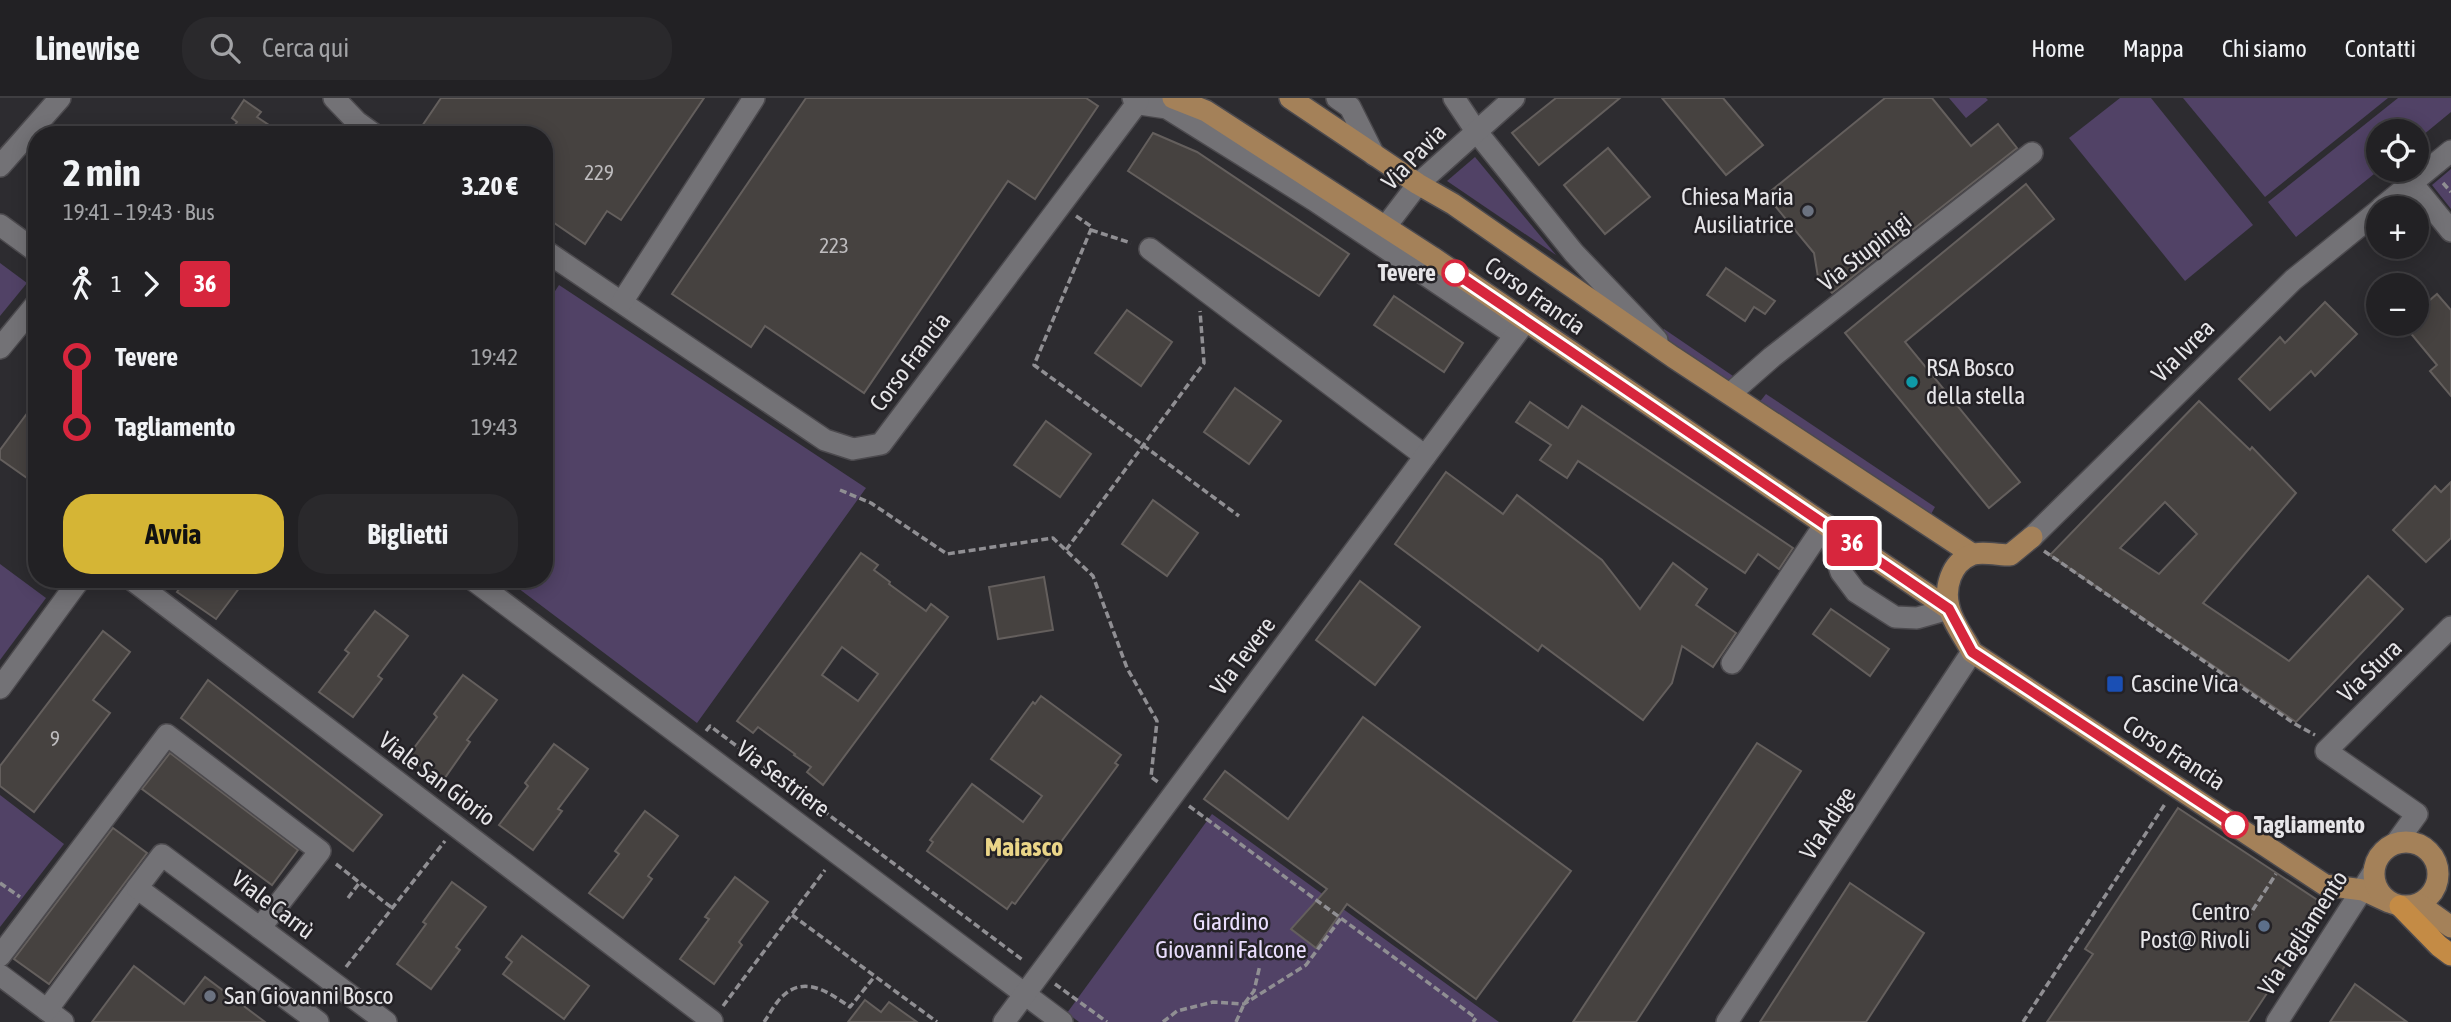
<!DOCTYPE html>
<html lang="it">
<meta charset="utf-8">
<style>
:root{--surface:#222124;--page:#2a292c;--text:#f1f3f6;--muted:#a2a3a6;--line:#3f3e41;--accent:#d5b535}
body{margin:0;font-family:"Asap Condensed",sans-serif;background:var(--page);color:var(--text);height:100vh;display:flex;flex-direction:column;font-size:26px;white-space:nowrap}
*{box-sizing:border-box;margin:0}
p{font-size:23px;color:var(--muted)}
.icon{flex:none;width:38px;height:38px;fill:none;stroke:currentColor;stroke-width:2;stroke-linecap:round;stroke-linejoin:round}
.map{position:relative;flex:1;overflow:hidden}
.details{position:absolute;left:28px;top:28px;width:525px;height:462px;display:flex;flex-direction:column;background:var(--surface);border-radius:28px;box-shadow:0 4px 18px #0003,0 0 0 2px var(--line)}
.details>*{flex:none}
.badge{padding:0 14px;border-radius:5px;font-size:24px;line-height:46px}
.fabs{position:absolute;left:2366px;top:21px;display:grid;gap:14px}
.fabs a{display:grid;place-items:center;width:63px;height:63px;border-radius:50%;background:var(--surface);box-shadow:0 4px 18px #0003,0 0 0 2px var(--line);font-size:35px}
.map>.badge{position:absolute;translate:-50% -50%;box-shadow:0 0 0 4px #fff}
.legs{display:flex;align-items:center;gap:10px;height:77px;padding:0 35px;font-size:23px}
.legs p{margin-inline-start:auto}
.summary{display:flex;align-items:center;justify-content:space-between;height:119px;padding:0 35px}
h1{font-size:38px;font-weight:700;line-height:52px}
.action{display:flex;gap:14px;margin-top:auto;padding:14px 35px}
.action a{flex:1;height:80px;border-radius:28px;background:var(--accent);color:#111;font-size:28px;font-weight:700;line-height:80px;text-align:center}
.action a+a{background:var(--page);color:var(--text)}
ul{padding:0 35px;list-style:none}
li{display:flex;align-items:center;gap:24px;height:70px;font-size:26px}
li i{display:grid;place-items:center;width:10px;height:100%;margin:0 9px;background:currentColor}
li i::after{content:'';width:18px;height:18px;margin:-9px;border:5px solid;border-radius:50%;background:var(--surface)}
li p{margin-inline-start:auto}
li:first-child i{background:linear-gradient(#0000 50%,currentColor 0)}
li:last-child i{background:linear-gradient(currentColor 50%,#0000 0)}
header{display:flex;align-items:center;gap:42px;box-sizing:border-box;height:98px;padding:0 35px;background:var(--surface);border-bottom:2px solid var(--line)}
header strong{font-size:33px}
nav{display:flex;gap:38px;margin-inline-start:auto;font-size:24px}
.search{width:490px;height:63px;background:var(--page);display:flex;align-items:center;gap:18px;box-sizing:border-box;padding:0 24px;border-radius:28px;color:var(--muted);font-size:26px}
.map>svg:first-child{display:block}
.green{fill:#514266}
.building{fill:#464240;stroke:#645f5d;stroke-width:2;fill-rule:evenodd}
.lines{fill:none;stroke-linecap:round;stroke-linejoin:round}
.minor-casing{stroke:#4c4a4e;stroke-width:24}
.major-casing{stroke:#4c4a4e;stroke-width:24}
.highway-casing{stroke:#4c4a4e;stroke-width:24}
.path{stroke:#908f93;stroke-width:3.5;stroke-dasharray:7 3.5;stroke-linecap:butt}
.minor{stroke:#737276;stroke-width:21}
.major{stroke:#a48159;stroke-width:21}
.highway{stroke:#c48b45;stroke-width:21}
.line-1-casing{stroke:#fff;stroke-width:16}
.line-1{stroke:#d7263d;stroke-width:10}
.worship-dot{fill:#6b7280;stroke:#242226;stroke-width:2.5}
.stop-1-dot{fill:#fff;stroke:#d7263d;stroke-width:3.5}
.culture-dot{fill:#0f9aa8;stroke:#242226;stroke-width:2.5}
.transit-dot{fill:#1a4fb4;stroke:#242226;stroke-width:2.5}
.service-dot{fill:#5c6f8a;stroke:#242226;stroke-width:2.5}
.labels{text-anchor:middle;stroke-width:5;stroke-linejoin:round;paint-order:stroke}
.number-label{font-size:21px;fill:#bebcbe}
.street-label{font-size:24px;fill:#e6e5e8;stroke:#242226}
.poi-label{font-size:24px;fill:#e6e5e8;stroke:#242226;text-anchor:start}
.stop-label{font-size:24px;font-weight:bold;fill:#e6e5e8;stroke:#242226;text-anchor:end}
.park-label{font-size:24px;fill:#eadefe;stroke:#242226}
.neighbourhood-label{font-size:26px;font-weight:bold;fill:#ead588;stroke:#242226}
</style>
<header>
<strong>Linewise</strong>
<div class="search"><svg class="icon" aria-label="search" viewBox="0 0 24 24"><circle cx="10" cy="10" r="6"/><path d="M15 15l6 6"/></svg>Cerca qui</div>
<nav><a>Home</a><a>Mappa</a><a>Chi siamo</a><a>Contatti</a></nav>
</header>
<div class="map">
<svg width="2451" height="924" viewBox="0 0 2451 924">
<rect width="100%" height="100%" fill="#2d2c30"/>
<g class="green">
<path d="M 1949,0 L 1986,0 L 1988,2 L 1966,20 Z"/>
<path d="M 2120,0 L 2151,0 L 2253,127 L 2185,183 L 2069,40 Z"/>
<path d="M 2183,0 L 2388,0 L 2265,99 Z"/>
<path d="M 2398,0 L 2451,0 L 2451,14 L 2417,42 L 2417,33 L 2378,33 L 2379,72 L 2296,139 L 2268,104 Z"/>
<path d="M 1475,59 L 1556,157 L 1447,83 Z"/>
<path d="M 2451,71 L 2451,111 L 2432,87 Z"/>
<path d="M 0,165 L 27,185 L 0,218 Z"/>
<path d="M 559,187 L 866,390 L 697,625 L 506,481 L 544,481 L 544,210 Z"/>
<path d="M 1664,231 L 1733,278 L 1725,286 L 1657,242 Z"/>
<path d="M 1766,296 L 1935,409 L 1930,418 L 1758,306 Z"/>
<path d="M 0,466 L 46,500 L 0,562 Z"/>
<path d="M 0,697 L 64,746 L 0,829 Z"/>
<path d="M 1212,716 L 1499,924 L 1079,924 L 1067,915 Z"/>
</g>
<g class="building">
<path d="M 441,0 L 704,0 L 621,122 L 607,113 L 585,146 L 544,118 L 544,37 L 416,37 Z"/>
<path d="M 806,0 L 1086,0 L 1098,8 L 1035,101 L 1008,83 L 864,295 L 765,228 L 751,249 L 672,196 Z"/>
<path d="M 1556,0 L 1620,0 L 1539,67 L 1512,35 Z"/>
<path d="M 1662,0 L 1723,0 L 1763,47 L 1726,77 Z"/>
<path d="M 1885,0 L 1932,0 L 1971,48 L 1998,26 L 2017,50 L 1832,195 L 1818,179 L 1814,155 L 1766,97 Z"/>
<path d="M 244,2 L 261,14 L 257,19 L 284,37 L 228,37 L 237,24 L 232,20 Z"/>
<path d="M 1153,35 L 1197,54 L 1349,156 L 1319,198 L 1128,73 Z"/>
<path d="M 1608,50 L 1650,99 L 1605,136 L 1564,87 Z"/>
<path d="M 2026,86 L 2054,121 L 1905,244 L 2020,384 L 1989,410 L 1845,235 Z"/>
<path d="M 1726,170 L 1775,203 L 1765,216 L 1754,209 L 1745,223 L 1707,197 Z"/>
<path d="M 2437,196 L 2451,212 L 2451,298 L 2430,273 L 2437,267 L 2403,226 L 2417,226 L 2417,213 Z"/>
<path d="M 1394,198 L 1463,245 L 1444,274 L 1374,227 Z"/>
<path d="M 2325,204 L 2357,236 L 2315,278 L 2311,273 L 2270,312 L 2239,281 L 2280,239 L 2285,245 Z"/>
<path d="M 1127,212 L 1172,244 L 1141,288 L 1095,255 Z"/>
<path d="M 1235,290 L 1281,323 L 1249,366 L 1204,334 Z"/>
<path d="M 37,302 L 37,387 L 0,361 L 0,352 Z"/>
<path d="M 2199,303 L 2250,352 L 2252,349 L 2296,395 L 2203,505 L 2289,563 L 2368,478 L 2403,511 L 2296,624 L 2050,457 ZM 2165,404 L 2197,436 L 2159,476 L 2120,450 Z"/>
<path d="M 1530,304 L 1568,330 L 1582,308 L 1793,450 L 1779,471 L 1758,456 L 1745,475 L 1578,363 L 1567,380 L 1540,362 L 1551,347 L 1516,324 Z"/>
<path d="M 1046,323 L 1091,356 L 1060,399 L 1014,367 Z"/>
<path d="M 1446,374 L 1503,416 L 1517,397 L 1602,462 L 1640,511 L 1673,465 L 1707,491 L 1696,507 L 1736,535 L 1713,569 L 1682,548 L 1672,585 L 1643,622 L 1542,547 L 1538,553 L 1395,446 Z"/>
<path d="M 2451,384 L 2451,440 L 2426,464 L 2393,432 L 2435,388 L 2441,394 Z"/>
<path d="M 1153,402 L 1198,435 L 1167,478 L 1122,446 Z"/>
<path d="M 861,455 L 878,467 L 874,472 L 890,484 L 889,486 L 926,513 L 931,506 L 948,519 L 823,687 L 807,674 L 811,669 L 794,657 L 795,656 L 758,629 L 753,635 L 737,623 ZM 842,549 L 878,576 L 858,603 L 822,577 Z"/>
<path d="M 1044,479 L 1053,532 L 998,541 L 989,489 Z"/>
<path d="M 186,481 L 246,481 L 216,521 L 177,494 Z"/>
<path d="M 1360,483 L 1420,529 L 1375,587 L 1316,542 Z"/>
<path d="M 1831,511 L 1889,551 L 1870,578 L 1813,536 Z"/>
<path d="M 375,513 L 408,538 L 378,578 L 382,581 L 353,619 L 319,594 L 349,555 L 345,552 Z"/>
<path d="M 103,533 L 130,554 L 93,602 L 110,615 L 34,714 L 0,688 L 0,668 Z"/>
<path d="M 463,577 L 497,602 L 467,642 L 470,644 L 442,684 L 408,658 L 437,619 L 434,616 Z"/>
<path d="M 208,582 L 382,717 L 353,753 L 181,620 Z"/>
<path d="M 1041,598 L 1121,657 L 1115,665 L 1118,667 L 1015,806 L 1012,804 L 1007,811 L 927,753 L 933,744 L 930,742 L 972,686 L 1023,724 L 1042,698 L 991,661 L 1033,604 L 1035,606 Z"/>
<path d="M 1363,619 L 1571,773 L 1476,901 L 1347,806 L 1316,850 L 1291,831 L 1327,791 L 1204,701 L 1225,673 L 1288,721 Z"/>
<path d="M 1757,645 L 1801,673 L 1636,924 L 1573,924 Z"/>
<path d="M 554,646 L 588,671 L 558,711 L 562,713 L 533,752 L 499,727 L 528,688 L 525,685 Z"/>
<path d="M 170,655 L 298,752 L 272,787 L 142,691 Z"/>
<path d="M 2178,710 L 2325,807 L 2248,924 L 2047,924 L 2093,856 L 2085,851 Z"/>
<path d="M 645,713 L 678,738 L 648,778 L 652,781 L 623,820 L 589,795 L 619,756 L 615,753 Z"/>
<path d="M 113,730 L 147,755 L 49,886 L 14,861 Z"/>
<path d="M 735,779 L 768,804 L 739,844 L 742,847 L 714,886 L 680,861 L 709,821 L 705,819 Z"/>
<path d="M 452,784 L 486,809 L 456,849 L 460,852 L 431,891 L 397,866 L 426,826 L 423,824 Z"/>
<path d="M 1850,785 L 1924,835 L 1866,924 L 1760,924 Z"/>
<path d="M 522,838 L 589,888 L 564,921 L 503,876 L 512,864 L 506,859 Z"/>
<path d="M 134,868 L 184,906 L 205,879 L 265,924 L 92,924 Z"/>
<path d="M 2355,886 L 2407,924 L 2330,924 Z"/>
<path d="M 865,902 L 881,914 L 889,904 L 917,924 L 848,924 Z"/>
</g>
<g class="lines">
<defs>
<g id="minor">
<path d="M 334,0 L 357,24 L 375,37"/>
<path d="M 1133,0 L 1140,6 L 1167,10 L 1314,102 L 1515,237"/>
<path d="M 1337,0 L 1350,9 L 1374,57"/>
<path d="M 1454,0 L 1476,33 L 1574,155 L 1657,242"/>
<path d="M 0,68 L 60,0"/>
<path d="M 2412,85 L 2451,133"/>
<path d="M 2381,110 L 2451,53"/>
<path d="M 0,127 L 37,154"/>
<path d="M 1386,128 L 1418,86 L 1514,0"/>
<path d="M 1150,151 L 1425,358"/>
<path d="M 544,152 L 825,342 L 853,351 L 881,346 L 1138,4"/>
<path d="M 622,204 L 754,0"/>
<path d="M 0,250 L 37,205"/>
<path d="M 1731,295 L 1772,259 L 2032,55"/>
<path d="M 1825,426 L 1841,474 L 1856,494 L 1895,519 L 1917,520 L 1949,511"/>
<path d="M 2032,439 L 2293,182 L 2378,113"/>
<path d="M 131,481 L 712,923"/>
<path d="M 472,481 L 1062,924"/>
<path d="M 1732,565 L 1825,426"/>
<path d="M 0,590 L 80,481"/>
<path d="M 2396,745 L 2417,716 L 2326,653 L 2451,529"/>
<path d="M 0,858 L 167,637 L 320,753 L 260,830"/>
<path d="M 0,877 L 63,924"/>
<path d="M 47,912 L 137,790"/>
<path d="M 318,924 L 137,790 L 162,757 L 386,924"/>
<path d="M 1004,924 L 1525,224"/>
<path d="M 1727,924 L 1972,554"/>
<path d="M 2277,924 L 2373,775"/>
</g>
<g id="major">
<path d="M 1173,0 L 1206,13 L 1432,159 L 1949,511"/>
<path d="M 1290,0 L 1418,86 L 1453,106 L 1673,259 L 1972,456"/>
<path d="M 2032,439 L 2010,457 C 1999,457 1980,453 1971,457 C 1951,465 1944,490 1949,509 C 1952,524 1965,540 1972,554 L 2325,787 L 2363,792 L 2389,804"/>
<circle cx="2406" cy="776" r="32"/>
<path d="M 2419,806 L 2451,829"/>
</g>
<path id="highway" d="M 2400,808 L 2439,848 L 2451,857"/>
</defs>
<use href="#minor" class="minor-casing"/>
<use href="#major" class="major-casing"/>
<use href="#highway" class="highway-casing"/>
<g class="path">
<path d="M 2443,85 L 2451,94"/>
<path d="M 1076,118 L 1092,129 L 1034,267 L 1239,418"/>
<path d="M 1091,132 L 1131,145"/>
<path d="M 840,392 L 871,405 L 947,456 L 1053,440 L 1093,478 L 1127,570 L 1157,623 L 1151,679 L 1158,684"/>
<path d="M 1066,452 L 1204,265 L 1200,213"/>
<path d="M 2044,453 L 2295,626 L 2315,637"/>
<path d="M 706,633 L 710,628 L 1024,863"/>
<path d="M 1189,708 L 1476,920 L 1473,924"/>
<path d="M 336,766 L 392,810"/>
<path d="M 0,785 L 20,799"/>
<path d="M 348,800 L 360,784"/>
<path d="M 792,817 L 937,924"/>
<path d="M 2247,821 L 2276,776"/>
<path d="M 346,869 L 445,743"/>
<path d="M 1055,886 L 1107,924"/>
<path d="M 723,908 L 825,772"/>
<path d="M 764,924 C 770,916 776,903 784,897 C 806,877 831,896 850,909 L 875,878"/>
<path d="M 1163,924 L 1177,913 L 1213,904 L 1244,906 L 1306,867 L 1341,820"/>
<path d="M 1236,924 L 1244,906 L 1254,893 L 1260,867"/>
<path d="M 2023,924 L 2165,706"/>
</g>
<use href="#minor" class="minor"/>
<use href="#major" class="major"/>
<use href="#highway" class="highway"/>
</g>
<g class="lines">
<defs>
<path id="line-1" d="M 1455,175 L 1949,511 L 1972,554 L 2235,727"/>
</defs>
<use href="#line-1" class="line-1-casing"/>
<use href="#line-1" class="line-1"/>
</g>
<g class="worship-dot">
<circle cx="1808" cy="113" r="7"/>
<circle cx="210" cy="898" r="7"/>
</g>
<g class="stop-1-dot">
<circle cx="1455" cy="175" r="12"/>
<circle cx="2235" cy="727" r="12"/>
</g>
<circle class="culture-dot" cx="1912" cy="284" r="7"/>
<rect class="transit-dot" x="2106" y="577" width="18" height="18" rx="3.5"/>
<circle class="service-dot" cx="2264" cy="828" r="7"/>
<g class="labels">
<g class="number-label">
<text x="599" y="82">229</text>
<text x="834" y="155">223</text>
<text x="55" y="648">9</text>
</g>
<g class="street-label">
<text transform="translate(1414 59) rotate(-46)" y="8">Via Pavia</text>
<text transform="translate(1865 154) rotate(-38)" y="8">Via Stupinigi</text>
<text transform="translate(1535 198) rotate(35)" y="8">Corso Francia</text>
<text transform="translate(2183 253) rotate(-45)" y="8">Via Ivrea</text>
<text transform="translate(910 264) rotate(-53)" y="8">Corso Francia</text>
<text transform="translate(1243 558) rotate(-53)" y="8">Via Tevere</text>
<text transform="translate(2370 573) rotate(-44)" y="8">Via Stura</text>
<text transform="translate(2174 655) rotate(33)" y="8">Corso Francia</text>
<text transform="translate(437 681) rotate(37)" y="8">Viale San Giorio</text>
<text transform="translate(783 681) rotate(37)" y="8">Via Sestriere</text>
<text transform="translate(1828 725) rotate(-57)" y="8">Via Adige</text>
<text transform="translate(273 807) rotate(37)" y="8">Viale Carrù</text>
<text transform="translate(2303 835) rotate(-57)" y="8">Via Tagliamento</text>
</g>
<g class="poi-label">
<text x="1794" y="107" text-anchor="end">Chiesa Maria<tspan x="1794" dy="28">Ausiliatrice</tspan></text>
<text x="1926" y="278">RSA Bosco<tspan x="1926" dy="28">della stella</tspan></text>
<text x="2131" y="594">Cascine Vica</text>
<text x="2250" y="822" text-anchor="end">Centro<tspan x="2250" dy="28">Post@ Rivoli</tspan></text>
<text x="224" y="906">San Giovanni Bosco</text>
</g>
<g class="stop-label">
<text x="1436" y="183">Tevere</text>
<text x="2254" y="735" text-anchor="start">Tagliamento</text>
</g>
<g class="park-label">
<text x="1231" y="832">Giardino<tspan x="1231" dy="28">Giovanni Falcone</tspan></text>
</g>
<g class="neighbourhood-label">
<text x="1024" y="758">Maiasco</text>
</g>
</g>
</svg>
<div class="fabs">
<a><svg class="icon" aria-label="locate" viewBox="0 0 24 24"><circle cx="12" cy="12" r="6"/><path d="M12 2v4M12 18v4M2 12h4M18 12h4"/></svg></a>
<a>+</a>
<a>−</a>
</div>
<b class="badge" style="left:1852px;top:445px;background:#d7263d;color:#fff">36</b>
<section class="details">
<div class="summary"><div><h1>2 min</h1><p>19:41 – 19:43 · Bus</p></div><b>3.20 €</b></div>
<div class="legs"><svg class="icon" aria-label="walk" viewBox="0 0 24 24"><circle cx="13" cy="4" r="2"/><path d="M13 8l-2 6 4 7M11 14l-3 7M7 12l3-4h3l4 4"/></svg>1<svg class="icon" aria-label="forward" viewBox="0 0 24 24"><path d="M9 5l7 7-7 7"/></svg><b class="badge" style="background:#d7263d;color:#fff">36</b></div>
<ul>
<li><i style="color:#d7263d"></i><b>Tevere</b><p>19:42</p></li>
<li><i style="color:#d7263d"></i><b>Tagliamento</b><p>19:43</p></li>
</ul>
<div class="action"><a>Avvia</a><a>Biglietti</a></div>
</section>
</div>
